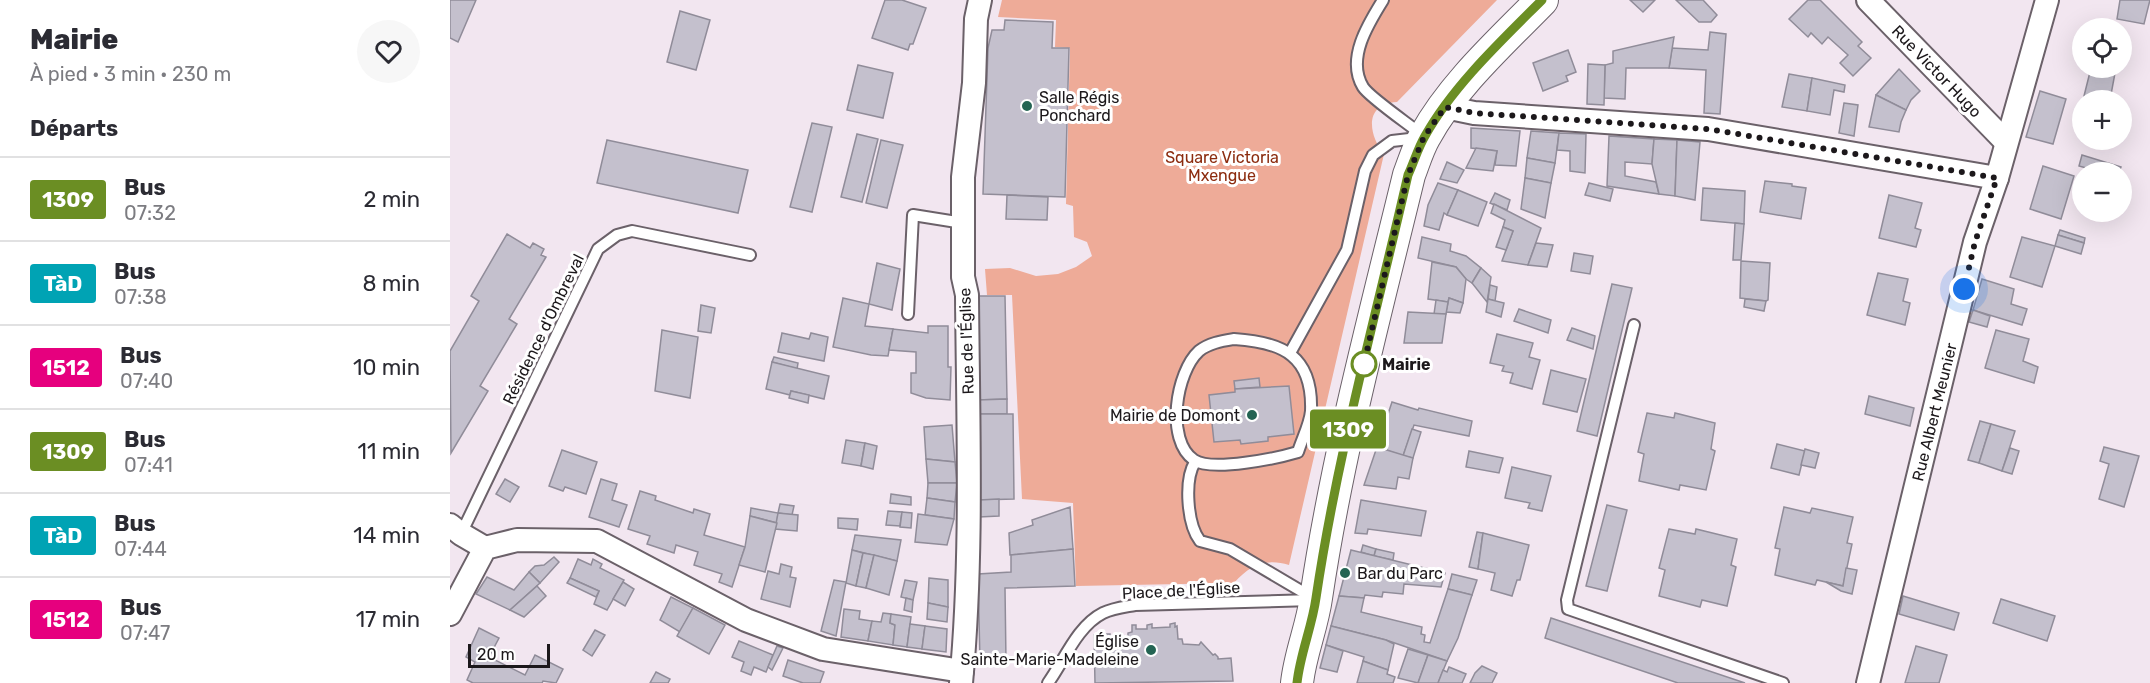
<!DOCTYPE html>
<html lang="fr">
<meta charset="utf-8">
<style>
:root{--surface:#fff;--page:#f7f7f7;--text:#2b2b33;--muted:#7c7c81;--line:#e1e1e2}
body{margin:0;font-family:Rubik,sans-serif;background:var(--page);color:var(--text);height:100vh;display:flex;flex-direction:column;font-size:22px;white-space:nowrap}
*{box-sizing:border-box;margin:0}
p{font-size:20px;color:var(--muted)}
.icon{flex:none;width:33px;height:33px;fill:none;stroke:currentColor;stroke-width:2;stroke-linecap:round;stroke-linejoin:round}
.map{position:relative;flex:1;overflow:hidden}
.side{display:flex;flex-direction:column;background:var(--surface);width:450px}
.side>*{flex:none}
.badge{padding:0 12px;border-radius:4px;font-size:21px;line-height:39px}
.fabs{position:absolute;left:1622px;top:18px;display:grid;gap:12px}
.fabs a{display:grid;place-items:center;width:60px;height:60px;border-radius:50%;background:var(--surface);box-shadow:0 6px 24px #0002;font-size:30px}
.scale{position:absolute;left:18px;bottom:15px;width:82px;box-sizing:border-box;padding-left:6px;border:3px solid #1c181b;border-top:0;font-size:16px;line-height:21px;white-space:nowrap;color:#1c181b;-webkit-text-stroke:4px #fff;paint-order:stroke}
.you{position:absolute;width:30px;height:30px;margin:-15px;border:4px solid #fff;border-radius:50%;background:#1a73e8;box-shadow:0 0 0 9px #1a73e833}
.map>.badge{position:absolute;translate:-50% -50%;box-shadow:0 0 0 3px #fff}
h2{padding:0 30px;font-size:22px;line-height:54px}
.round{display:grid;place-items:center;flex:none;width:63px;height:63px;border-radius:32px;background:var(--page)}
.head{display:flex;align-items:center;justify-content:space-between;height:102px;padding:0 30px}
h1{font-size:28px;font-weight:800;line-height:45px}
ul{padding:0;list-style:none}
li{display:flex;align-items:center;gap:18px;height:84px;padding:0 30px;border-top:2px solid var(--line)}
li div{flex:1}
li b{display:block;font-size:22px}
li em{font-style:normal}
li .badge{min-width:66px;font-weight:700;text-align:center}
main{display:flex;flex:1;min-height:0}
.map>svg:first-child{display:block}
.green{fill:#eeab98}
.building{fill:#c4c0cd;stroke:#908c99;stroke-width:1.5}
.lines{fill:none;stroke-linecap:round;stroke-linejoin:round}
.lane-casing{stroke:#6b6169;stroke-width:14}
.street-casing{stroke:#6b6169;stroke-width:26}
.secondary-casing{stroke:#6b6169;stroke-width:34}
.lane{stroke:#fff;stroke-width:10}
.street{stroke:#fff;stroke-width:22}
.secondary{stroke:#fff;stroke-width:32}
.line-casing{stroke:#fff;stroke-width:14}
.line{stroke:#6b8e23;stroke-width:9}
.walk{stroke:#1c181b;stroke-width:6;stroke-dasharray:0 10.8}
.poi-dot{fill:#246453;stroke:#fff;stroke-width:2}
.stop-dot{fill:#fff;stroke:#6b8e23;stroke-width:3}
.labels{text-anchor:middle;stroke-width:6;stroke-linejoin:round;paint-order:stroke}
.street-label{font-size:16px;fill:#1c181b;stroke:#fff}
.poi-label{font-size:16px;fill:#1c181b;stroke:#fff;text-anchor:start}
.park-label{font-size:16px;fill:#8c2c0f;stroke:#fff}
.stop-label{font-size:16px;font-weight:bold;fill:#1c181b;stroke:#fff;text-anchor:start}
</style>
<main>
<section class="side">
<div class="head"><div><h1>Mairie</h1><p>À pied · 3 min · 230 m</p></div><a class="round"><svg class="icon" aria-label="heart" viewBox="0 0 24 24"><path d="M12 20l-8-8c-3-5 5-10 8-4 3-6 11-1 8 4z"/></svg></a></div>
<h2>Départs</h2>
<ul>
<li><span class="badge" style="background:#6b8e23;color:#fff">1309</span><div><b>Bus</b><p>07:32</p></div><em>2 min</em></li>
<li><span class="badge" style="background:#00a3b4;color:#fff">TàD</span><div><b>Bus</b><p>07:38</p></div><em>8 min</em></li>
<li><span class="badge" style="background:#e6007e;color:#fff">1512</span><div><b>Bus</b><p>07:40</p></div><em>10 min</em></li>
<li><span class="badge" style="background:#6b8e23;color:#fff">1309</span><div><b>Bus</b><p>07:41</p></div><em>11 min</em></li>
<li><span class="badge" style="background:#00a3b4;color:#fff">TàD</span><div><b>Bus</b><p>07:44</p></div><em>14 min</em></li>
<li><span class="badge" style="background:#e6007e;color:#fff">1512</span><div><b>Bus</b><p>07:47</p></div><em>17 min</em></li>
</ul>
</section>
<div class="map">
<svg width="1700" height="683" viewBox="0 0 1700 683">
<rect width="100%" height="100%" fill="#f2e6f0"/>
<path class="green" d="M 552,0 L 1047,0 L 947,102 C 914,103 918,135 934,154 L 839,565 C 816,558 800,565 784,583 L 626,586 L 623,503 L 572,499 L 562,295 L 537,295 L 535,269 L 560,268 L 586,276 L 608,274 L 626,267 L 642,256 L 637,242 L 624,237 L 623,206 L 616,204 L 620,48 L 605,47 L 606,20 L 548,17 Z"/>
<g class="building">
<path d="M 0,0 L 26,0 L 8,42 L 0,38 Z"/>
<path d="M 435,0 L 452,0 L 476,8 L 463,44 L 460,44 L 458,50 L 422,38 Z"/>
<path d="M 1180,0 L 1205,0 L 1193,12 Z"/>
<path d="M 1226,0 L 1253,0 L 1267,15 L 1261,22 L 1249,22 Z"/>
<path d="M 1358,0 L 1370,0 L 1412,42 L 1408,46 L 1421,58 L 1403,76 L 1390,63 L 1398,55 L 1378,37 L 1372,44 L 1361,33 L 1358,37 L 1339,19 Z"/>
<path d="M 1670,0 L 1700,0 L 1694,24 L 1667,19 Z"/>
<path d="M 230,11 L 260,20 L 246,70 L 217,62 Z"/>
<path d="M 555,20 L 603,22 L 602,48 L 619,48 L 615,197 L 533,194 L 538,48 L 542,30 L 554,30 Z"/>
<path d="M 1260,32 L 1276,34 L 1270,114 L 1254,113 L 1256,70 L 1219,68 L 1222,48 L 1258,50 Z"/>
<path d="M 1224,37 L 1219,68 L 1176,68 L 1175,99 L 1154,98 L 1155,65 L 1163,63 L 1163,51 Z"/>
<path d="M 1118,50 L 1126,72 L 1116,76 L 1118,81 L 1093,91 L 1083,63 Z"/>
<path d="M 1138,64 L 1155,65 L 1154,105 L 1137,104 Z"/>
<path d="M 408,65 L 443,73 L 433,118 L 397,110 Z"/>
<path d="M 1641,68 L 1665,73 L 1660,100 L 1650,100 L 1634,96 Z"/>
<path d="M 1449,69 L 1470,91 L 1461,100 L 1456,110 L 1426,95 Z"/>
<path d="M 1339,74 L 1362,78 L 1357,111 L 1332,107 Z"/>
<path d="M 1362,78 L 1395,85 L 1394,92 L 1384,90 L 1380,115 L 1357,111 Z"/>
<path d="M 1590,91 L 1616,99 L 1603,144 L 1576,137 Z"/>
<path d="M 1426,95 L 1456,110 L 1451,122 L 1449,132 L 1419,127 Z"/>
<path d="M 1394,103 L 1408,105 L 1404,136 L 1389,133 Z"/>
<path d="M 362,123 L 382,127 L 362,212 L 340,207 Z"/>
<path d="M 1021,128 L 1070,131 L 1066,166 L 1045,165 L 1047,151 L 1021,148 Z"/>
<path d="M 1081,131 L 1109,133 L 1105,163 L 1077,158 Z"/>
<path d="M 1109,133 L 1136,134 L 1135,173 L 1120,171 L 1120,151 L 1107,150 Z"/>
<path d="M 407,134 L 428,139 L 412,202 L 391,197 Z"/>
<path d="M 1159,136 L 1204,139 L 1202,164 L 1175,162 L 1175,176 L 1206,182 L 1209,194 L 1157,186 Z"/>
<path d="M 1204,139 L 1227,140 L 1225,196 L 1209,194 L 1202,164 Z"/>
<path d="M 157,140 L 298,170 L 288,213 L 147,183 Z"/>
<path d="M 431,140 L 453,145 L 437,208 L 416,203 Z"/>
<path d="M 1227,140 L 1250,142 L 1245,200 L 1225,196 Z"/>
<path d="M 1026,148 L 1047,151 L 1043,171 L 1016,168 Z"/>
<path d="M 1632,155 L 1671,167 L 1669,172 L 1651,172 L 1629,166 Z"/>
<path d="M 1077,158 L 1105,163 L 1101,183 L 1075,178 Z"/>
<path d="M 997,162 L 1014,170 L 1007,183 L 990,179 Z"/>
<path d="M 1593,166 L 1624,176 L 1611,219 L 1580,209 Z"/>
<path d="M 1075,178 L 1101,183 L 1095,218 L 1071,209 Z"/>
<path d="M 1315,181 L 1342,184 L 1342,186 L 1356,188 L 1351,219 L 1310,212 Z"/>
<path d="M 988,183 L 1008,190 L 997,215 L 994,213 L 989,230 L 974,226 L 978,205 Z"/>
<path d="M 1139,183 L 1163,189 L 1160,201 L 1135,195 Z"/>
<path d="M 1253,188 L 1295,191 L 1294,224 L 1251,220 Z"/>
<path d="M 1008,190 L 1037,202 L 1028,226 L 997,215 Z"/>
<path d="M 1045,193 L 1060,200 L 1057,210 L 1040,203 Z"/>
<path d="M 557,195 L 598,197 L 597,220 L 556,219 Z"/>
<path d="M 1439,195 L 1472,203 L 1465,228 L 1471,230 L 1466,247 L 1429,238 Z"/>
<path d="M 1044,204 L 1091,228 L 1078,265 L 1052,261 L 1063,231 L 1053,227 L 1055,220 L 1041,213 Z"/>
<path d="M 1285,223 L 1294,224 L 1291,260 L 1283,260 Z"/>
<path d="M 1053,227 L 1063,231 L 1056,250 L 1046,247 Z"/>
<path d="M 1610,230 L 1635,238 L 1634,243 L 1608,235 Z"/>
<path d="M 57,234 L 80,248 L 83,243 L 94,249 L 91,255 L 96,257 L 59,319 L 67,324 L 30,386 L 38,391 L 1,453 L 0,351 L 29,301 L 21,296 Z"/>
<path d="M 1608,235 L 1634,243 L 1631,254 L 1605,246 Z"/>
<path d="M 972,237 L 1001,244 L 1000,251 L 1016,256 L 1031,268 L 1022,283 L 1016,279 L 1006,267 L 968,258 Z"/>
<path d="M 1572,237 L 1605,246 L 1592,287 L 1560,277 Z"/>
<path d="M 1086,243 L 1103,245 L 1097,267 L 1078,265 Z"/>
<path d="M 1124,253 L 1143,256 L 1140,274 L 1121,271 Z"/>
<path d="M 1291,261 L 1320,263 L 1318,300 L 1316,301 L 1290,298 Z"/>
<path d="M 982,262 L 1006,267 L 1016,279 L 1013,303 L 999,298 L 998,302 L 978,299 Z"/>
<path d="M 427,263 L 450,269 L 442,310 L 419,304 Z"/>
<path d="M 1031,268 L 1041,277 L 1037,302 L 1022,283 Z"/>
<path d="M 1428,273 L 1458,279 L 1453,301 L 1460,303 L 1455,325 L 1417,315 Z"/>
<path d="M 1532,279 L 1564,289 L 1561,304 L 1577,309 L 1572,325 L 1523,310 Z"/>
<path d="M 1162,284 L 1182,288 L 1147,436 L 1127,431 Z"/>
<path d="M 1040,285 L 1047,287 L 1045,301 L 1038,299 Z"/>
<path d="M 524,296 L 555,296 L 557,399 L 527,400 Z"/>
<path d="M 393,298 L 419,304 L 415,326 L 443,329 L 438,356 L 421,355 L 383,347 Z"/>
<path d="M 999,298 L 1013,303 L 1010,313 L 996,312 Z"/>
<path d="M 1038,299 L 1054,303 L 1051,317 L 1036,312 Z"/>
<path d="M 1295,299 L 1316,301 L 1314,311 L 1294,307 Z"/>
<path d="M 986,300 L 998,302 L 996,314 L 984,314 Z"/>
<path d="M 251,305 L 265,308 L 261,333 L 248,331 Z"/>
<path d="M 1069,309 L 1101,320 L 1098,333 L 1064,321 Z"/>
<path d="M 1523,310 L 1540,316 L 1537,327 L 1519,322 Z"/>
<path d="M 958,312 L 996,314 L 992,343 L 954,343 Z"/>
<path d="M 478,326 L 498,326 L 498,367 L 501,367 L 500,400 L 476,398 L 461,393 L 461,373 L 466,373 L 466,352 L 439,350 L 443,329 L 478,333 Z"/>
<path d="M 1122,328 L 1145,336 L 1143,349 L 1117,340 Z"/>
<path d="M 212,330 L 248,337 L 240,398 L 205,391 Z"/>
<path d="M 1546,330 L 1579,339 L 1573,361 L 1588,367 L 1584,383 L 1535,368 Z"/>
<path d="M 332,333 L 359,339 L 361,333 L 378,337 L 374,361 L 328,352 Z"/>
<path d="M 1047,334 L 1083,343 L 1079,357 L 1090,360 L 1082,389 L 1060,383 L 1063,373 L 1052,371 L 1054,366 L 1040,363 Z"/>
<path d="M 324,357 L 348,363 L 347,369 L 322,362 Z"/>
<path d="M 322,362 L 379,376 L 374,399 L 341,391 L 340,395 L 316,389 Z"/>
<path d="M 1101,370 L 1136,379 L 1127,412 L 1093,404 Z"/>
<path d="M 809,378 L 810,387 L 785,389 L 784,381 Z"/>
<path d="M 839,386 L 844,434 L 818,437 L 818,441 L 791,444 L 790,440 L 764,442 L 759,395 L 785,392 L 785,389 Z"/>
<path d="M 341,391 L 359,395 L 358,403 L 339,398 Z"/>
<path d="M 1419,396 L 1464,408 L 1460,426 L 1415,414 Z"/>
<path d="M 557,399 L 557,414 L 527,414 L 527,400 Z"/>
<path d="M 942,402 L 968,410 L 969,408 L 1022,421 L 1019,436 L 964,425 L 953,456 L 927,447 Z"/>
<path d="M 1197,413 L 1224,418 L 1225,413 L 1265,423 L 1261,449 L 1265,451 L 1256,490 L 1230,485 L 1229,490 L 1189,481 L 1194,454 L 1188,452 Z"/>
<path d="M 527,414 L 563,414 L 564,499 L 529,500 Z"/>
<path d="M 1530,421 L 1541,424 L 1529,463 L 1518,460 Z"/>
<path d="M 1541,424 L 1565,431 L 1552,471 L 1529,463 Z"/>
<path d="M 502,425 L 505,462 L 476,459 L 474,427 Z"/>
<path d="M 962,429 L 971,432 L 963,458 L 953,456 Z"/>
<path d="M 396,440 L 415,443 L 411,466 L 392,463 Z"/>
<path d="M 415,443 L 427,446 L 423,469 L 411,466 Z"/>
<path d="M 1327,444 L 1355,451 L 1349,475 L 1321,468 Z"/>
<path d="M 927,447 L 963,458 L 959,479 L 948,477 L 946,489 L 914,485 Z"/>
<path d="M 1654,447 L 1689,456 L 1674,507 L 1649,499 L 1659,464 L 1650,461 Z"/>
<path d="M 1560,448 L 1569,451 L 1562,474 L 1552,471 Z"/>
<path d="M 1355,449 L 1369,453 L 1365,468 L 1351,465 Z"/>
<path d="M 112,450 L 147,462 L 136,494 L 115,487 L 113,491 L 99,486 Z"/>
<path d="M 1019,451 L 1053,458 L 1049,473 L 1016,467 Z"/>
<path d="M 476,459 L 505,462 L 507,483 L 478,483 Z"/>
<path d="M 1062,467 L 1101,476 L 1092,511 L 1078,508 L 1080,503 L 1055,498 Z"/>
<path d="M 55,479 L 69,487 L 60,502 L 46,494 Z"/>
<path d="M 151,479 L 167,484 L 162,500 L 177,505 L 169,527 L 139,517 Z"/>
<path d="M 478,483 L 507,483 L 505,502 L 477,498 Z"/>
<path d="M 190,491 L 206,496 L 205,500 L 243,513 L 244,509 L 260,514 L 254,535 L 295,547 L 282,587 L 269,582 L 272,574 L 244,565 L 248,552 L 226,545 L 224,553 L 197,544 L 200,536 L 178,529 Z"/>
<path d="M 441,494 L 461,497 L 461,505 L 440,503 Z"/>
<path d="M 477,498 L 505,502 L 504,519 L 475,515 Z"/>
<path d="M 549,499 L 549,516 L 529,517 L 529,500 Z"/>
<path d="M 911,500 L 976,511 L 971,536 L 918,529 L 917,534 L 905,533 Z"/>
<path d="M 330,504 L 344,506 L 342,515 L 328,513 Z"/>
<path d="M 1157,505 L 1177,510 L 1157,591 L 1136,586 Z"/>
<path d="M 620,507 L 623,549 L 560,555 L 559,533 L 583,525 L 582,520 Z"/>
<path d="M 1334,507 L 1360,513 L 1362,508 L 1403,517 L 1397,543 L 1402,544 L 1393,586 L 1367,580 L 1365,585 L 1325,575 L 1330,549 L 1325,548 Z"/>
<path d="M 301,508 L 328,513 L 327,523 L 300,516 Z"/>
<path d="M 438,511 L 452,512 L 450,526 L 436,525 Z"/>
<path d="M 452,512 L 462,513 L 461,528 L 450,527 Z"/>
<path d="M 328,513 L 348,515 L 347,531 L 325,529 Z"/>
<path d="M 468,514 L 504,519 L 497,545 L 465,542 Z"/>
<path d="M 300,516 L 327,523 L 315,572 L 289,565 L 295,547 Z"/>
<path d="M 388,518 L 408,519 L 407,530 L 388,528 Z"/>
<path d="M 1219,529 L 1245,534 L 1246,529 L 1287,539 L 1281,565 L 1286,567 L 1277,606 L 1252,600 L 1250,607 L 1209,596 L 1215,570 L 1209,568 Z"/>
<path d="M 1027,532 L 1033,533 L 1028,569 L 1019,567 Z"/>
<path d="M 1033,533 L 1079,545 L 1070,580 L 1067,580 L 1062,596 L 1041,590 L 1045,573 L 1028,569 Z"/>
<path d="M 405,535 L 451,540 L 447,561 L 402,550 Z"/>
<path d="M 913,545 L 926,549 L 924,556 L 911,552 Z"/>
<path d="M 623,549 L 625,586 L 555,588 L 556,661 L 530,662 L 528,574 L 561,572 L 561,555 Z"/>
<path d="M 926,549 L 944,553 L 943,560 L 924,556 Z"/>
<path d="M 402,550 L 413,553 L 406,586 L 396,583 Z"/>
<path d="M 901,550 L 995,573 L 991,587 L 954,584 L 953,594 L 933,592 L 932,597 L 915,595 L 914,598 L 889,596 Z"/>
<path d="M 413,553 L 424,555 L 416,588 L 406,586 Z"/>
<path d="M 424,555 L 447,561 L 439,595 L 416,588 Z"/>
<path d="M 104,557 L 109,562 L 90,583 L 79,572 L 85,566 L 94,565 Z"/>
<path d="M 128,559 L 141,565 L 143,559 L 152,564 L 150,568 L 174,580 L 157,610 L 144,604 L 149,591 L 120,578 Z"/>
<path d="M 331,564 L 342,567 L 340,577 L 346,578 L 340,607 L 311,599 L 318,571 L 329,574 Z"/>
<path d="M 1396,568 L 1407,570 L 1402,594 L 1391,591 L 1376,582 L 1393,586 Z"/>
<path d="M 79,572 L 90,583 L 60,610 L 26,594 L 37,577 L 64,590 Z"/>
<path d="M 1002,574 L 1027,580 L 1022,595 L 998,589 Z"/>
<path d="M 120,578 L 149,591 L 146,597 L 117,583 Z"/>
<path d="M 479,578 L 498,580 L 498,607 L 478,603 Z"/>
<path d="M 384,580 L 396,582 L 386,636 L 371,631 Z"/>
<path d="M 455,580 L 467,582 L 463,600 L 451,597 Z"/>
<path d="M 173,582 L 184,589 L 175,606 L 163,599 Z"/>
<path d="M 87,586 L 96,596 L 74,617 L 60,610 Z"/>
<path d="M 998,589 L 1022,595 L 1008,638 L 997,661 L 936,640 L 881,626 L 889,596 L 914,598 L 911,612 L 972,627 L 971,634 L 975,635 L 974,642 L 980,643 Z"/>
<path d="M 1453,596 L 1509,613 L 1504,630 L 1449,614 Z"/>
<path d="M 221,597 L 243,608 L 230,632 L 210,620 Z"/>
<path d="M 456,598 L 463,600 L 462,612 L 454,610 Z"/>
<path d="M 1551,599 L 1605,616 L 1597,641 L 1543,623 Z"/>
<path d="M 478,603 L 498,607 L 497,622 L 477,619 Z"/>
<path d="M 243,608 L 275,625 L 259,654 L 227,636 Z"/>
<path d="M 394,609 L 410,611 L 409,619 L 422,621 L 418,641 L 391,637 Z"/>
<path d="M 433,613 L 441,614 L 440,623 L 445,625 L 443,645 L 418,641 L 422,621 L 431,622 Z"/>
<path d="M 441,614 L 461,617 L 457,647 L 443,645 L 445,625 L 440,623 Z"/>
<path d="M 1101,618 L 1295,683 L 1228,683 L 1095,638 Z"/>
<path d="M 725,623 L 725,627 L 727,626 L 728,639 L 732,639 L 733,644 L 749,645 L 751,642 L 763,655 L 765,654 L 768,657 L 768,659 L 781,658 L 783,681 L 645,683 L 644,635 L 649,635 L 649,638 L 655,638 L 655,634 L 660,634 L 660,637 L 667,637 L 666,634 L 671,633 L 671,637 L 678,636 L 678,633 L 682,632 L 682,625 L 686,625 L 686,629 L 697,629 L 697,625 L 702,624 L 702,628 L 720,627 L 720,624 Z"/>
<path d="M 460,624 L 475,626 L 472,649 L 457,647 Z"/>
<path d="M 475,626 L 497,629 L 496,652 L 472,649 Z"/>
<path d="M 881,626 L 936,640 L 944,644 L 938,670 L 913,661 L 914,657 L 876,645 Z"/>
<path d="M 29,628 L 49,638 L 39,657 L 75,675 L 85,655 L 113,669 L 106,683 L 93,681 L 92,683 L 23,683 L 17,680 L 25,662 L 16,657 Z"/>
<path d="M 145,630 L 155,635 L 142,656 L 133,650 Z"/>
<path d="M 289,641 L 323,655 L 316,672 L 304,667 L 301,675 L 291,671 L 294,662 L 282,657 Z"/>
<path d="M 876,645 L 893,651 L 887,672 L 870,668 Z"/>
<path d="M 327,646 L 333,648 L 322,670 L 318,667 Z"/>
<path d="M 1466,646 L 1497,655 L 1489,683 L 1455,683 Z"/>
<path d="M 958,649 L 978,655 L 968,683 L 948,678 Z"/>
<path d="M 978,655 L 997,661 L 988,683 L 968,683 Z"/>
<path d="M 338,660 L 374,672 L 370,683 L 353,683 L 333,676 Z"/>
<path d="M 913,661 L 938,670 L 937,674 L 945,677 L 943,683 L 907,683 Z"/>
<path d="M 1032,666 L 1047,673 L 1042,683 L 1020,683 L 1025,673 Z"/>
<path d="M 999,667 L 1016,674 L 1012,683 L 988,683 L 993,670 L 997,672 Z"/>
<path d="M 206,672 L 220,679 L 218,683 L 200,683 Z"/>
</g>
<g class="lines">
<defs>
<g id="lane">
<path d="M 933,0 C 918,24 896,59 913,87 C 919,97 960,125 972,135"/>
<path d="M 458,314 L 463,215 L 513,223"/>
<path d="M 1184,325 L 1117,600 L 1118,609 L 1333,683"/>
<path d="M 784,339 C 833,342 863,356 861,411 C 860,424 852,439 848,452 C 828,458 762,472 744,460 C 715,440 726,372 749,351 C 759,343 772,341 784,339 Z"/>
<path d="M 840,353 L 897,250 L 915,171 L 923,155 L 942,141 L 968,138"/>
<path d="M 745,462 C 734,480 737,524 750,541 L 780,549 L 863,598"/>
<path d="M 11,534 L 148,249 L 167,235 L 182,231 L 300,255"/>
<path d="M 598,683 C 614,661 627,626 653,613 C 663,608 674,607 685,605 L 863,600"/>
</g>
<g id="street">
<path d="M 1418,0 L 1556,142"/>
<path d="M 995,107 L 1024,113 L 1258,129 L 1547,178"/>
<path d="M 0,525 L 11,534 L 35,548"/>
<path d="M 0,614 L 35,548 L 67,540 L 147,541 L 296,620 L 373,649 L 512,671"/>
<path d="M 511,683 C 523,554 518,425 517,295 L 513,277 L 513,177 L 524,83 L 526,19 L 530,0"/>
<path d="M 1418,683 L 1525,242 L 1547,178 L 1597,0"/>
</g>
<path id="secondary" d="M 847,683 C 850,654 862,627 866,598 C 887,456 925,315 959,175 C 964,162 968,148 975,136 C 1003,85 1051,42 1092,0"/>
</defs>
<use href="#lane" class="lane-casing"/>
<use href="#street" class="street-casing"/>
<use href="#secondary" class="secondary-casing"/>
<use href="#lane" class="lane"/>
<use href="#street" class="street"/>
<use href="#secondary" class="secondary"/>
</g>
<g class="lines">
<defs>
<path id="line" d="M 847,683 C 850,654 862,627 866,598 C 887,456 926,315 958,175 C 964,162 968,148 975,136 C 1003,86 1051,41 1092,0"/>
</defs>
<use href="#line" class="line-casing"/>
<use href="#line" class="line"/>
<path class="walk" d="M 914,364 L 912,372 L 958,175 L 974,137 L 995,107 L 1024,113 L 1258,129 L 1547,178 L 1525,242 L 1514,289"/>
</g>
<g class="poi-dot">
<circle cx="577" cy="106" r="6"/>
<circle cx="802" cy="415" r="6"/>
<circle cx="895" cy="573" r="6"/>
<circle cx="701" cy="650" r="6"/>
</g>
<circle class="stop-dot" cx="914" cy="364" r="12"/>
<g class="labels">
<g class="street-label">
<text transform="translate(1487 71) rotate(46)" y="6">Rue Victor Hugo</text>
<text transform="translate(93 329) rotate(-64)" y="6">Résidence d'Ombreval</text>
<text transform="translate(516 341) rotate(-92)" y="6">Rue de l'Église</text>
<text transform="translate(1484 412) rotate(-76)" y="6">Rue Albert Meunier</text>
<text transform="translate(731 590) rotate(-3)" y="6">Place de l'Église</text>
</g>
<g class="poi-label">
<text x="589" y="103">Salle Régis<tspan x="589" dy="18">Ponchard</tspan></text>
<text x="790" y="421" text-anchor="end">Mairie de Domont</text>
<text x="907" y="579">Bar du Parc</text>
<text x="689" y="647" text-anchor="end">Église<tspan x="689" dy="18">Sainte-Marie-Madeleine</tspan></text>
</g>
<g class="park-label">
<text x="772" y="163">Square Victoria<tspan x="772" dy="18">Mxengue</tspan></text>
</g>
<g class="stop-label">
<text x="932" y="370">Mairie</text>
</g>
</g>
</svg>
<div class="fabs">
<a><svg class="icon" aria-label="locate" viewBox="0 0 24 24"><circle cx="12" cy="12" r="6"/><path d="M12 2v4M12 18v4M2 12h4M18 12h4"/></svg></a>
<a>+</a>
<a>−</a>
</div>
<div class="scale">20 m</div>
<div class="you" style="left:1514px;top:289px"></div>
<b class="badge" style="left:898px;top:429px;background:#6b8e23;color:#fff">1309</b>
</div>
</main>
